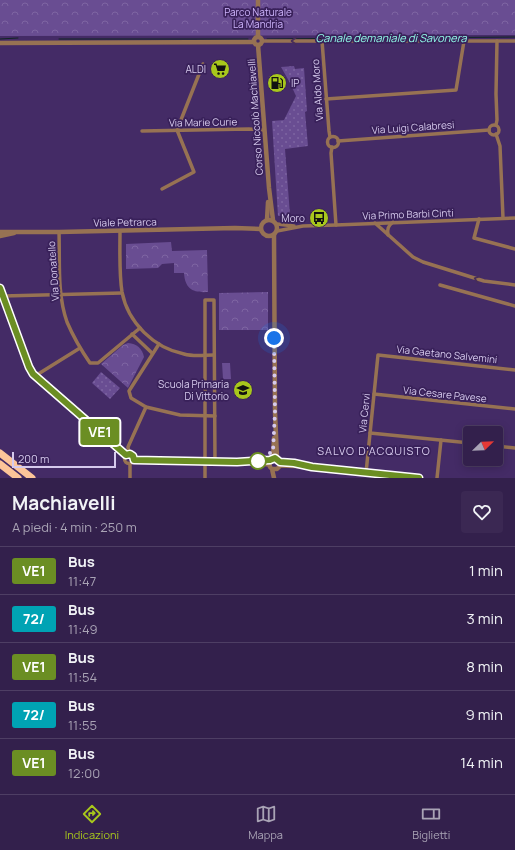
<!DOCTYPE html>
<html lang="it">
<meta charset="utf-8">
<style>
:root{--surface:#33204c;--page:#3b2853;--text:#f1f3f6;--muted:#a9a3b5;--line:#4e3e64;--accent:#a8c71c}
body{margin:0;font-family:Manrope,sans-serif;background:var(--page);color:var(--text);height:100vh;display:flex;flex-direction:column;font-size:15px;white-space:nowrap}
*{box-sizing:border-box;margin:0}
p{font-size:13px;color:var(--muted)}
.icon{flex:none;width:22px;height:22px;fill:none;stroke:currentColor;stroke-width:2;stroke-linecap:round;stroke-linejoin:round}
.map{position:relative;height:478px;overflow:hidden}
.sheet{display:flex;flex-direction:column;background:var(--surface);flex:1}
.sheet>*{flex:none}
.badge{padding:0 8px;border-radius:3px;font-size:14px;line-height:26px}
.needle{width:26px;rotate:67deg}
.tools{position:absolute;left:463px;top:426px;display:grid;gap:8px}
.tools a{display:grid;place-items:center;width:40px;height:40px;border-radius:4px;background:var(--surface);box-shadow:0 2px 10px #0003,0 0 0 1px var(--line);font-size:20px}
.scale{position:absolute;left:12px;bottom:10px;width:104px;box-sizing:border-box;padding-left:4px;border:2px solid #d6caed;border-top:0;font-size:11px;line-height:14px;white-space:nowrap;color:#d6caed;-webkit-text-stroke:3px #39215a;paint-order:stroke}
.you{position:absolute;width:20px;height:20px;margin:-10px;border:3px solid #fff;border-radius:50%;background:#1a73e8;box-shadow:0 0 0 6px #1a73e833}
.map>.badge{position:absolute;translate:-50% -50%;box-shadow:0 0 0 2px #fff}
.round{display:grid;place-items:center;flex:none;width:42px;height:42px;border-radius:4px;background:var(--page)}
.overview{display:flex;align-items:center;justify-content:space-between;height:68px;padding:0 12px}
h1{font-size:19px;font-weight:700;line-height:30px}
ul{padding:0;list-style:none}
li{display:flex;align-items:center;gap:12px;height:48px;padding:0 12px;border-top:1px solid var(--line)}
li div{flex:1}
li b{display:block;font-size:15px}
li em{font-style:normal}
li .badge{min-width:44px;font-weight:700;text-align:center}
.tab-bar{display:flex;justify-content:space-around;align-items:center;height:56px;border-top:1px solid var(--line);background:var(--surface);font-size:11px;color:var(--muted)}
.tab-bar a{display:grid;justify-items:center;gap:2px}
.tab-bar .selected{color:var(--accent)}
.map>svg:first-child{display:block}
.grass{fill:url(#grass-dots)}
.forest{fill:url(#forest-crowns)}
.garden{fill:#694d92}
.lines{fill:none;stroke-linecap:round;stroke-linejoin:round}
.stream{stroke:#112623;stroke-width:1}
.minor{stroke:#977253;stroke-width:3.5}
.tertiary{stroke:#977253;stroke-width:4.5}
.motorway{stroke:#fcc599;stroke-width:7}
.oneway{stroke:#472d59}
.line-casing{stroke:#fff;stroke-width:9}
.line{stroke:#6b8e23;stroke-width:6}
.walk{stroke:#d6caed;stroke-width:4;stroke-dasharray:0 7.2}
.stop-dot{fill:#fff;stroke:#6b8e23;stroke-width:2}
.labels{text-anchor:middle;stroke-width:3.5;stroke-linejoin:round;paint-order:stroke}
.park-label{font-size:10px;fill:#cdb3fb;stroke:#39215a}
.poi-label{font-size:10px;fill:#d6caed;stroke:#39215a;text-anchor:end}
.street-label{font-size:10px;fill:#d6caed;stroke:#39215a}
.water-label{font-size:11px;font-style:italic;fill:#91fbe8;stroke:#39215a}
.neighbourhood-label{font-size:11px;letter-spacing:1px;fill:#d6caed;stroke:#39215a}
</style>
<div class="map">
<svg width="515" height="478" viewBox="0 0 515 478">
<defs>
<pattern id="grass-dots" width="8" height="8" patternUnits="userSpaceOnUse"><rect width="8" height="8" fill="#694d92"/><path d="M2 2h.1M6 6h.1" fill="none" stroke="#7e65a2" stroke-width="1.8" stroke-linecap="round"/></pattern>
<pattern id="forest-crowns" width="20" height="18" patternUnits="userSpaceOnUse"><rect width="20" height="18" fill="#694d92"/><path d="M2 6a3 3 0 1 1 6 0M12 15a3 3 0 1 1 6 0" fill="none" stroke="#7e65a2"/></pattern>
</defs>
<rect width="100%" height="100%" fill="#442b66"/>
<g class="grass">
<path d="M 294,66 L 295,69 L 304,68 L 307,111 L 305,112 L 308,146 L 285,149 L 290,215 L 278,216 L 272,121 L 284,120 L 296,96 L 290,83 L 281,67 Z"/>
<path d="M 101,372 L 120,388 L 110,399 L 92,383 Z"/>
</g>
<g class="forest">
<path d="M 0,0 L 515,0 L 515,35 L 0,36 Z"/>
<path d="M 171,242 L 172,251 L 207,250 L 208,292 C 193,293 185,289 184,273 L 174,273 L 174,263 L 162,264 L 158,268 L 126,269 L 126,244 Z"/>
<path d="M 268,292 L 268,330 L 219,330 L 219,293 Z"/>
<path d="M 128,343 C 137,344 142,348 144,357 L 128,388 L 101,364 L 123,345 Z"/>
</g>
<path class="garden" d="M 222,363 L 230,363 L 231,379 L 223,379 Z"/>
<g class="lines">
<g class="stream">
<path d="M 0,39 L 18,38"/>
<path d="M 59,39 L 248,39"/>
<path d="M 267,39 L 515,37"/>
</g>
<g class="minor">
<path d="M 262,41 L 515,41"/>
<path d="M 322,41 L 329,131 L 330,137"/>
<path d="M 326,99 L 456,90 L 464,41"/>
<path d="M 496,125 L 497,120 L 496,94 L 497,41"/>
<circle cx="494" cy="130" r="5"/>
<path d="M 142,131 L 249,129 L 264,130"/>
<path d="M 496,134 L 500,146 L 503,218"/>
<circle cx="333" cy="142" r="5.5"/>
<path d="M 338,141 L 489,130"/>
<path d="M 332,147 L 331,153 L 336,225"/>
<path d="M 162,189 L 194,172 L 177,130 L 203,64"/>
<path d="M 479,219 L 474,238 L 515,249"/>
<path d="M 375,223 L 413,257 L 423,262 L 484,281 L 515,285"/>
<path d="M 277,224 L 294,226"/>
<path d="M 120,231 C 120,251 119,273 122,292 C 128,323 154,348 184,354 C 194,357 204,355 214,355"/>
<path d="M 277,231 L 303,226 L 336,225 L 515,218"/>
<path d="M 59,232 C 60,262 57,294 67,322 C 73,336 81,350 90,363 L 98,363 L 140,328"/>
<path d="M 388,235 C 387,229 388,226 393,222"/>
<path d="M 440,285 L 515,306"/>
<path d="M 0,288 L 29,367 L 33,374 L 126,455"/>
<path d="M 3,296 L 122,293"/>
<path d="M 132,334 L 152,353"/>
<path d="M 159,344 L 129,391 L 131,398 L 146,407 L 180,415 L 215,416"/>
<path d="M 35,376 L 80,348"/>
<path d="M 374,394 L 515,409"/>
<path d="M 370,433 L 470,443"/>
<path d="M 496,446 L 515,448"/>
<path d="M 129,454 L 128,447 L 146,407"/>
<circle cx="129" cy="459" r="4.5"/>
<path d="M 134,460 L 237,462 L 270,460"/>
<path d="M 280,462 L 303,465"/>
<path d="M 248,463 L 269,465"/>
<path d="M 130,464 L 130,478"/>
<path d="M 280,466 L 312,467 L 419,478"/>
<path d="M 366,473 L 378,355 L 515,370"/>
<path d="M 205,478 L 205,300 L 214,300 L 215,462"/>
<path d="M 437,478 L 441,440"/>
</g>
<g class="tertiary">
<path d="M 258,0 L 258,37"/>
<circle cx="258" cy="41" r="4"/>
<path d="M 0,43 L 254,42"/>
<path d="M 258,45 L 269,188 L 273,220"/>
<circle cx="269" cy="228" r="8"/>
<path d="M 267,220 L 268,202"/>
<path d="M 0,232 L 59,232 L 235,228 L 261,229"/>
<path d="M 274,235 L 275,412 L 277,458"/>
<path d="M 0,236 L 14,233"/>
<path d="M 273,458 L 274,438"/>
<path d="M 272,469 L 277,469 L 280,466 L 280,462 L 277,458 L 273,458 L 269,462 L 270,467 L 272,469 L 274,478"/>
</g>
<g class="motorway">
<path d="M 0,453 L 32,478"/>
<path d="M 0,464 L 18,478"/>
</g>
</g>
<defs><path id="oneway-chevron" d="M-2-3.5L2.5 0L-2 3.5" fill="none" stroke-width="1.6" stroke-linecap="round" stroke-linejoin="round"/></defs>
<g class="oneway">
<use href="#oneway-chevron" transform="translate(294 41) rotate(180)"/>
<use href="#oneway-chevron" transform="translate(477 279) rotate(-162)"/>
</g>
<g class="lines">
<defs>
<path id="line" d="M 0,288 L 29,367 L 33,374 L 126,455 L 130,454 L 133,456 L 134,460 L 237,462 L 270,460 L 275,458 L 280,462 L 294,463 L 312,467 L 419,478"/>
</defs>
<use href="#line" class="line-casing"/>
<use href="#line" class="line"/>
<path class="walk" d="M 258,461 L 273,451 L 275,412 L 274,338"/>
</g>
<defs>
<symbol id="supermarket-disc" viewBox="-11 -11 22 22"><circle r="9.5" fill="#a8c71c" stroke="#39215a"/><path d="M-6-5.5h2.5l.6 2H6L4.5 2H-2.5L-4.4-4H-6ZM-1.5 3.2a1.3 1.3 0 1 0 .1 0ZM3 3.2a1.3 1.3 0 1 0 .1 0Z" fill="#111"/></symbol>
<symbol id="fuel-disc" viewBox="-11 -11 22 22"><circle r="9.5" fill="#a8c71c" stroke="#39215a"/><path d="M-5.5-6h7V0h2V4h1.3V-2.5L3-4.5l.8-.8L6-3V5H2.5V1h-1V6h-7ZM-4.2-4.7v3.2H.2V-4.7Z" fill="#111"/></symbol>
<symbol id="bus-disc" viewBox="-11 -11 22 22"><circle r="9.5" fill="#a8c71c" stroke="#39215a"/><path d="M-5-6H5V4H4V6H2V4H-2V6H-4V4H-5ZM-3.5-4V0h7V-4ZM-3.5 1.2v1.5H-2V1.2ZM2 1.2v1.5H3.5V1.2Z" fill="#111"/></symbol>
<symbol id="school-disc" viewBox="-11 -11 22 22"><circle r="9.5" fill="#a8c71c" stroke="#39215a"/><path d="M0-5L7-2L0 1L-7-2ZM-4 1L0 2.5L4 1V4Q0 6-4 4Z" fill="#111"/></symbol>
</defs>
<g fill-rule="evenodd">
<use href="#supermarket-disc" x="209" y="58" width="22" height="22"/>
<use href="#fuel-disc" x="266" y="72" width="22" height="22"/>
<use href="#bus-disc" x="308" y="207" width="22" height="22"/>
<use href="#school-disc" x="232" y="379" width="22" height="22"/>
</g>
<circle class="stop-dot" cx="258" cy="461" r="8"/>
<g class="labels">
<g class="park-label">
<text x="258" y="16">Parco Naturale<tspan x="258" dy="12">La Mandria</tspan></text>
</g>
<g class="poi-label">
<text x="206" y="73">ALDI</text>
<text x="291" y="87" text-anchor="start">IP</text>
<text x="305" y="222">Moro</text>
<text x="229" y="388">Scuola Primaria<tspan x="229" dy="12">Di Vittorio</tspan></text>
</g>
<g class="street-label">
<text transform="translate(317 90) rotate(-94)" y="4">Via Aldo Moro</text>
<text transform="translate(255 117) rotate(-94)" y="4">Corso Niccolò Machiavelli</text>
<text transform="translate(203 122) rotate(-1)" y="4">Via Marie Curie</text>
<text transform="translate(413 127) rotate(-4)" y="4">Via Luigi Calabresi</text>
<text transform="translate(408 214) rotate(-2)" y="4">Via Primo Barbi Cinti</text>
<text transform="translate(125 222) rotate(-1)" y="4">Viale Petrarca</text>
<text transform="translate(53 271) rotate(-94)" y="4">Via Donatello</text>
<text transform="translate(447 354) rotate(6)" y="4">Via Gaetano Salvemini</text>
<text transform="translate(445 394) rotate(6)" y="4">Via Cesare Pavese</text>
<text transform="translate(364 413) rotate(-84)" y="4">Via Cervi</text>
</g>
<g class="water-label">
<text x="391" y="42">Canale demaniale di Savonera</text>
</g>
<g class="neighbourhood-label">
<text x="374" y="455">SALVO D'ACQUISTO</text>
</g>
</g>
</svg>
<div class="tools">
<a><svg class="needle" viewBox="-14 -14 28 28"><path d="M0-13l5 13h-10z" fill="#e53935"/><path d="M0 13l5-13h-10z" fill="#a9a3b5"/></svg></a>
</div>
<div class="scale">200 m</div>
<div class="you" style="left:274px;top:338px"></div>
<b class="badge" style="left:100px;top:432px;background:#6b8e23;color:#fff">VE1</b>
</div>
<section class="sheet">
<div class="overview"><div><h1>Machiavelli</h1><p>A piedi · 4 min · 250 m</p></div><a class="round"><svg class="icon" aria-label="heart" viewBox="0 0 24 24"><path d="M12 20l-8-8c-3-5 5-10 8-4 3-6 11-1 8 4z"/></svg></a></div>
<ul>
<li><span class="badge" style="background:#6b8e23;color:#fff">VE1</span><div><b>Bus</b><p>11:47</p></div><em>1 min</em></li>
<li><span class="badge" style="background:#00a3b4;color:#fff">72/</span><div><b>Bus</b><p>11:49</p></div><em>3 min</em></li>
<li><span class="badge" style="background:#6b8e23;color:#fff">VE1</span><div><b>Bus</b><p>11:54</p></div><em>8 min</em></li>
<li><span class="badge" style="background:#00a3b4;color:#fff">72/</span><div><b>Bus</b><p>11:55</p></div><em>9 min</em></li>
<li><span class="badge" style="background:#6b8e23;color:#fff">VE1</span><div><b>Bus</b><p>12:00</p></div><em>14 min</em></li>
</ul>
</section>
<nav class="tab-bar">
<a class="selected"><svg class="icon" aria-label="directions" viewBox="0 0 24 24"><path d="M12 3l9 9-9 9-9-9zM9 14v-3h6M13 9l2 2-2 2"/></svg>Indicazioni</a>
<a><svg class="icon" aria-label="map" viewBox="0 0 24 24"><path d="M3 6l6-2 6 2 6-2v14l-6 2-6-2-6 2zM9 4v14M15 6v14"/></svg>Mappa</a>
<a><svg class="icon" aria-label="tickets" viewBox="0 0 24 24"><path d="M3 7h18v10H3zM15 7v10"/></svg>Biglietti</a>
</nav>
